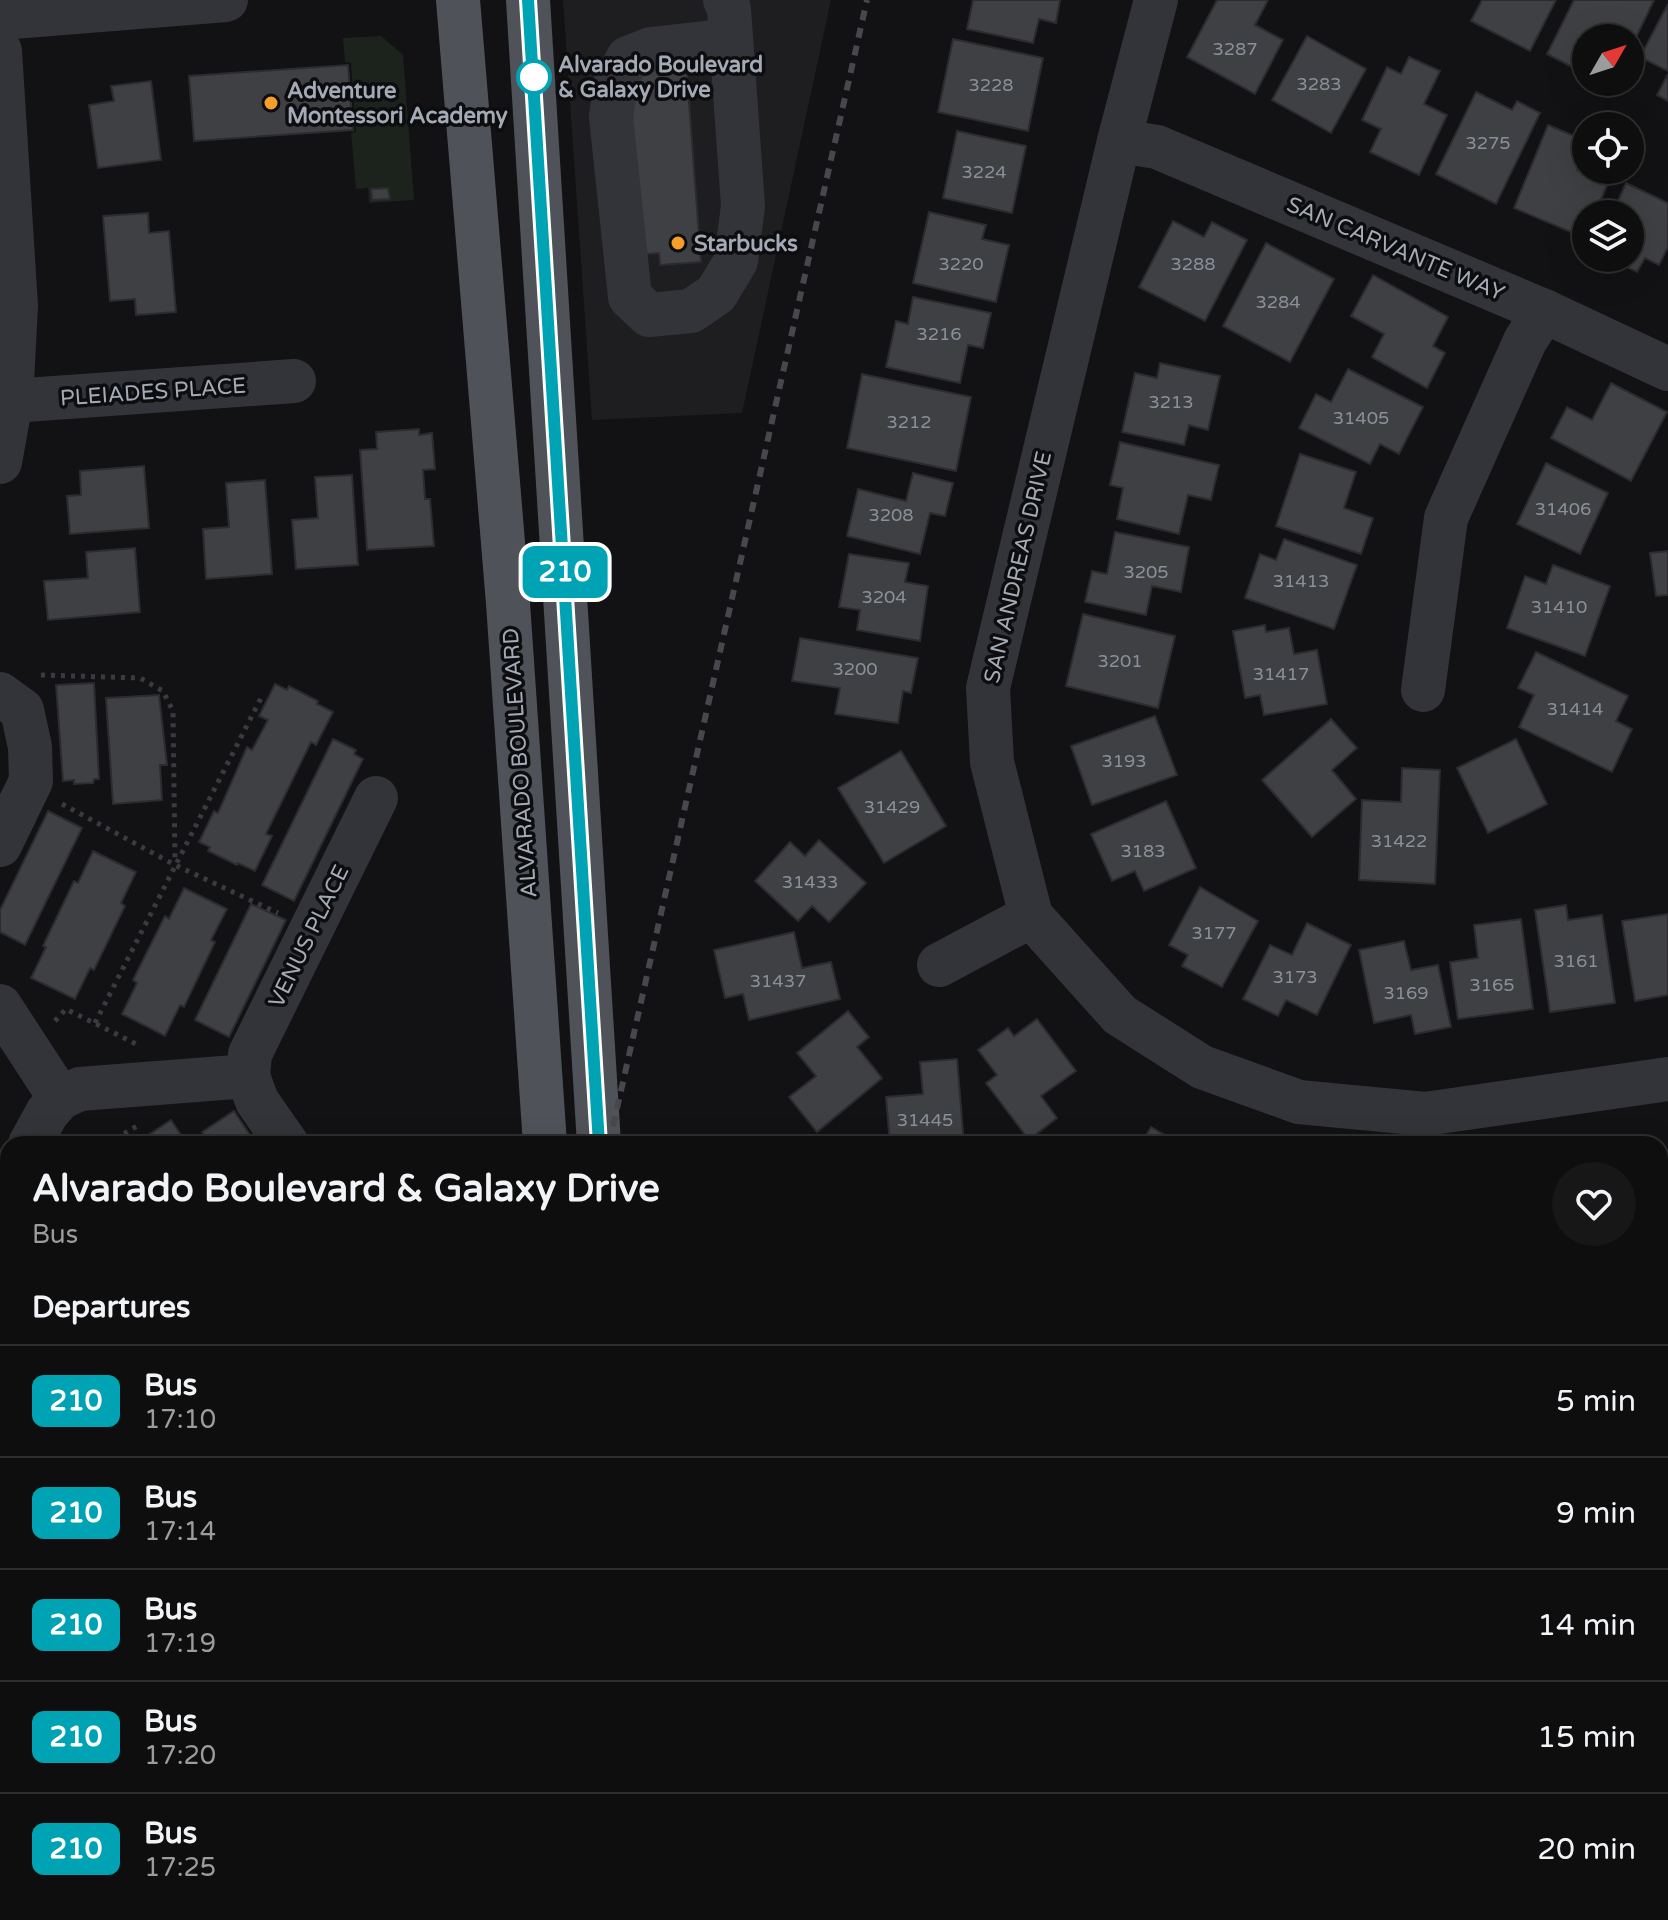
<!DOCTYPE html>
<style>
:root{--surface:#0e0e0f;--page:#171718;--text:#f1f3f6;--muted:#9b9c9e;--line:#2e2e2f}
body{margin:0;font-family:"Varela Round",sans-serif;background:var(--page);color:var(--text);height:100vh;display:flex;flex-direction:column;font-size:30px;white-space:nowrap}
*{box-sizing:border-box;margin:0}
p{font-size:26px;color:var(--muted)}
.icon{flex:none;width:44px;height:44px;fill:none;stroke:currentColor;stroke-width:2;stroke-linecap:round;stroke-linejoin:round}
.map{position:relative;flex:1;overflow:hidden}
.drawer{position:absolute;left:0px;top:1136px;width:1668px;height:784px;display:flex;flex-direction:column;background:var(--surface);border-radius:24px 24px 0 0;box-shadow:0 8px 32px #0002,0 0 0 2px var(--line)}
.drawer>*{flex:none}
.badge{padding:0 16px;border-radius:12px;font-size:28px;line-height:52px}
.needle{width:52px;rotate:51deg}
.tools{position:absolute;left:1572px;top:24px;display:grid;gap:16px}
.tools a{display:grid;place-items:center;width:72px;height:72px;border-radius:50%;background:var(--surface);box-shadow:0 8px 32px #0002,0 0 0 2px var(--line);font-size:40px}
.map>.badge{position:absolute;translate:-50% -50%;box-shadow:0 0 0 4px #fff}
h2{padding:0 32px;font-size:30px;line-height:72px}
.round{display:grid;place-items:center;flex:none;width:84px;height:84px;border-radius:42px;background:var(--page)}
.overview{display:flex;align-items:center;justify-content:space-between;height:136px;padding:0 32px}
h1{font-size:38px;font-weight:700;line-height:60px}
ul{padding:0;list-style:none}
li{display:flex;align-items:center;gap:24px;height:112px;padding:0 32px;border-top:2px solid var(--line)}
li div{flex:1}
li b{display:block;font-size:30px}
li em{font-style:normal}
li .badge{min-width:88px;font-weight:700;text-align:center}
.map>svg:first-child{display:block}
.built{fill:#1e1e21}
.green{fill:#1c231c}
.building{fill:#3e4044;stroke:#2c2c30;stroke-width:2}
.lines{fill:none;stroke-linecap:round;stroke-linejoin:round}
.path{stroke:#393b40;stroke-width:5;stroke-dasharray:4 6;stroke-linecap:butt}
.minor{stroke:#333439;stroke-width:44}
.major{stroke:#4f5258;stroke-width:44}
.rail{stroke:#46484e;stroke-width:6;stroke-dasharray:10 8;stroke-linecap:butt}
.line-casing{stroke:#fff;stroke-width:18}
.line{stroke:#00a3b4;stroke-width:12}
.stop-dot{fill:#fff;stroke:#00a3b4;stroke-width:4}
.poi-dot{fill:#f59e28;stroke:#0d0d0f;stroke-width:3}
.labels{text-anchor:middle;stroke-width:7;stroke-linejoin:round;paint-order:stroke}
.number-label{font-size:18px;fill:#8a9099}
.stop-label{font-size:22px;font-weight:bold;fill:#a3aab5;stroke:#0d0d0f;text-anchor:start}
.poi-label{font-size:22px;font-weight:bold;fill:#a3aab5;stroke:#0d0d0f;text-anchor:start}
.street-label{font-size:22px;fill:#a3aab5;stroke:#0d0d0f}
</style>
<div class="map">
<svg width="1668" height="1920" viewBox="0 0 1668 1920">
<rect width="100%" height="100%" fill="#121214"/>
<path class="built" d="M 563,0 L 831,0 L 742,413 L 592,420 Z"/>
<path class="green" d="M 381,36 L 403,55 L 414,200 L 369,203 L 368,188 L 356,189 L 351,133 L 356,132 L 351,63 L 345,62 L 343,38 Z"/>
<g class="building">
<path d="M 973,0 L 1060,0 L 1056,23 L 1039,19 L 1033,43 L 967,29 Z"/>
<path d="M 1217,0 L 1268,0 L 1255,25 L 1283,40 L 1255,94 L 1187,57 Z"/>
<path d="M 1482,0 L 1556,0 L 1530,51 L 1471,21 Z"/>
<path d="M 1574,0 L 1654,0 L 1630,50 L 1630,38 L 1586,38 L 1586,74 L 1547,54 Z"/>
<path d="M 1668,4 L 1668,71 L 1640,57 Z"/>
<path d="M 1307,36 L 1366,69 L 1331,133 L 1272,100 Z"/>
<path d="M 953,39 L 1043,58 L 1028,131 L 938,112 Z"/>
<path d="M 1409,57 L 1440,71 L 1424,104 L 1447,115 L 1419,175 L 1370,152 L 1381,129 L 1362,120 L 1387,67 L 1401,74 Z"/>
<path d="M 686,62 L 701,262 L 660,265 L 659,253 L 633,255 L 626,75 Z"/>
<path d="M 348,65 L 353,130 L 194,141 L 189,76 Z"/>
<path d="M 1668,74 L 1668,101 L 1657,95 Z"/>
<path d="M 151,81 L 161,160 L 98,168 L 89,105 L 114,101 L 111,86 Z"/>
<path d="M 1476,92 L 1512,110 L 1517,101 L 1540,113 L 1496,204 L 1436,174 Z"/>
<path d="M 1548,125 L 1586,141 L 1586,149 L 1577,170 L 1608,183 L 1595,214 L 1586,214 L 1585,238 L 1514,208 Z"/>
<path d="M 957,131 L 1026,146 L 1012,213 L 943,198 Z"/>
<path d="M 1626,183 L 1668,203 L 1668,247 L 1659,265 L 1645,258 L 1637,272 L 1608,258 L 1630,258 L 1630,214 L 1612,214 Z"/>
<path d="M 388,188 L 390,199 L 372,200 L 371,189 Z"/>
<path d="M 929,212 L 986,225 L 982,239 L 1009,245 L 996,302 L 913,283 Z"/>
<path d="M 148,213 L 149,233 L 169,231 L 176,312 L 136,315 L 135,299 L 110,301 L 103,216 Z"/>
<path d="M 1173,221 L 1204,237 L 1212,222 L 1247,240 L 1205,321 L 1139,287 Z"/>
<path d="M 1266,243 L 1334,279 L 1290,362 L 1223,326 Z"/>
<path d="M 1373,275 L 1448,317 L 1433,346 L 1445,353 L 1427,388 L 1372,357 L 1384,334 L 1351,316 Z"/>
<path d="M 913,297 L 991,313 L 983,348 L 968,345 L 960,383 L 886,367 L 896,321 L 908,324 Z"/>
<path d="M 1160,363 L 1220,376 L 1208,430 L 1189,425 L 1184,445 L 1122,432 L 1135,373 L 1157,378 Z"/>
<path d="M 1348,369 L 1423,407 L 1399,454 L 1380,444 L 1370,464 L 1299,428 L 1316,394 L 1331,402 Z"/>
<path d="M 862,374 L 971,397 L 956,471 L 847,448 Z"/>
<path d="M 1611,383 L 1667,412 L 1631,481 L 1551,438 L 1567,407 L 1592,420 Z"/>
<path d="M 419,429 L 419,435 L 432,433 L 435,469 L 423,470 L 425,499 L 430,499 L 434,546 L 367,550 L 360,450 L 377,449 L 376,432 Z"/>
<path d="M 1120,442 L 1219,465 L 1211,500 L 1188,495 L 1179,534 L 1117,519 L 1123,488 L 1110,485 Z"/>
<path d="M 1300,454 L 1356,472 L 1344,508 L 1373,518 L 1361,554 L 1276,526 Z"/>
<path d="M 1546,463 L 1608,493 L 1580,554 L 1517,524 Z"/>
<path d="M 144,466 L 149,528 L 70,534 L 67,496 L 81,495 L 80,471 Z"/>
<path d="M 913,473 L 953,483 L 945,516 L 930,513 L 920,554 L 847,536 L 858,489 L 906,501 Z"/>
<path d="M 352,475 L 358,565 L 296,569 L 292,520 L 318,518 L 315,477 Z"/>
<path d="M 265,480 L 272,574 L 206,579 L 203,529 L 229,527 L 226,483 Z"/>
<path d="M 1115,532 L 1189,547 L 1181,592 L 1152,586 L 1146,615 L 1085,602 L 1092,571 L 1107,574 Z"/>
<path d="M 1284,539 L 1357,565 L 1334,629 L 1245,598 L 1260,554 L 1276,560 Z"/>
<path d="M 135,548 L 140,612 L 48,620 L 44,581 L 88,578 L 86,552 Z"/>
<path d="M 1668,551 L 1668,595 L 1656,596 L 1650,553 Z"/>
<path d="M 849,554 L 909,563 L 905,582 L 928,586 L 920,641 L 857,630 L 860,610 L 839,607 Z"/>
<path d="M 1553,565 L 1610,586 L 1585,656 L 1507,628 L 1525,576 L 1546,584 Z"/>
<path d="M 1083,614 L 1175,636 L 1158,708 L 1066,686 Z"/>
<path d="M 1265,625 L 1266,632 L 1289,628 L 1294,654 L 1317,650 L 1327,704 L 1264,715 L 1260,695 L 1245,698 L 1233,631 Z"/>
<path d="M 800,638 L 918,658 L 911,693 L 903,691 L 898,723 L 835,714 L 840,688 L 792,681 Z"/>
<path d="M 1536,652 L 1628,696 L 1616,721 L 1632,729 L 1612,772 L 1519,727 L 1534,695 L 1518,688 Z"/>
<path d="M 94,683 L 99,779 L 94,779 L 93,783 L 74,784 L 74,780 L 63,781 L 56,685 Z"/>
<path d="M 275,684 L 287,690 L 289,686 L 318,701 L 317,704 L 333,712 L 316,745 L 311,742 L 266,834 L 272,836 L 255,871 L 238,863 L 237,865 L 208,851 L 210,847 L 199,842 L 214,811 L 218,813 L 247,747 L 252,750 L 268,720 L 259,716 Z"/>
<path d="M 159,695 L 167,765 L 160,765 L 162,800 L 113,804 L 106,698 Z"/>
<path d="M 1155,716 L 1177,775 L 1092,805 L 1071,746 Z"/>
<path d="M 1331,719 L 1357,748 L 1332,770 L 1356,799 L 1312,837 L 1262,780 Z"/>
<path d="M 333,739 L 356,750 L 354,754 L 363,759 L 294,901 L 262,885 Z"/>
<path d="M 1516,739 L 1547,804 L 1488,833 L 1457,768 Z"/>
<path d="M 901,751 L 946,826 L 884,863 L 838,788 Z"/>
<path d="M 1402,768 L 1440,770 L 1435,884 L 1359,880 L 1362,800 L 1401,802 Z"/>
<path d="M 1166,801 L 1196,868 L 1144,891 L 1135,871 L 1112,881 L 1091,834 Z"/>
<path d="M 48,811 L 82,828 L 25,945 L 0,932 L 0,910 Z"/>
<path d="M 819,840 L 866,883 L 829,922 L 812,906 L 798,921 L 755,881 L 790,842 L 805,856 Z"/>
<path d="M 93,851 L 136,872 L 121,903 L 125,906 L 94,970 L 90,968 L 75,999 L 31,978 L 46,947 L 43,946 L 74,881 L 78,883 Z"/>
<path d="M 1200,887 L 1258,921 L 1222,987 L 1182,966 L 1188,955 L 1169,945 Z"/>
<path d="M 184,888 L 227,909 L 211,940 L 215,942 L 184,1007 L 180,1005 L 165,1036 L 122,1014 L 137,983 L 133,980 L 165,916 L 169,919 Z"/>
<path d="M 251,904 L 286,920 L 229,1037 L 195,1020 Z"/>
<path d="M 1566,905 L 1568,920 L 1602,915 L 1615,1003 L 1550,1012 L 1535,910 Z"/>
<path d="M 1668,914 L 1668,995 L 1635,1001 L 1622,921 Z"/>
<path d="M 1521,919 L 1533,1009 L 1458,1019 L 1450,962 L 1478,958 L 1474,925 Z"/>
<path d="M 1307,923 L 1351,945 L 1317,1015 L 1286,1000 L 1278,1016 L 1243,999 L 1270,945 L 1292,955 Z"/>
<path d="M 794,932 L 802,968 L 831,962 L 840,999 L 749,1020 L 743,994 L 725,998 L 714,950 Z"/>
<path d="M 1404,941 L 1411,970 L 1438,965 L 1451,1027 L 1415,1034 L 1411,1015 L 1374,1023 L 1359,950 Z"/>
<path d="M 848,1011 L 869,1037 L 857,1047 L 882,1078 L 817,1132 L 789,1097 L 816,1076 L 797,1053 Z"/>
<path d="M 1037,1019 L 1076,1071 L 1041,1096 L 1057,1118 L 1029,1140 L 986,1083 L 997,1075 L 978,1050 L 1008,1028 L 1014,1036 Z"/>
<path d="M 957,1059 L 964,1144 L 890,1144 L 886,1097 L 923,1094 L 920,1062 Z"/>
<path d="M 234,1111 L 256,1144 L 211,1144 L 202,1132 Z"/>
<path d="M 171,1120 L 187,1144 L 135,1144 Z"/>
<path d="M 1151,1127 L 1180,1144 L 1141,1144 Z"/>
<path d="M 1668,1161 L 1668,1252 L 1660,1253 L 1660,1163 Z"/>
<path d="M 1668,1281 L 1668,1301 L 1660,1302 L 1660,1283 Z"/>
<path d="M 1668,1311 L 1668,1402 L 1660,1403 L 1660,1312 Z"/>
<path d="M 8,1346 L 8,1407 L 0,1395 L 0,1351 Z"/>
<path d="M 0,1417 L 8,1428 L 7,1475 L 0,1463 Z"/>
<path d="M 8,1508 L 8,1567 L 0,1583 L 0,1524 Z"/>
<path d="M 1660,1544 L 1663,1544 L 1668,1581 L 1660,1582 Z"/>
<path d="M 8,1595 L 8,1628 L 0,1644 L 0,1611 Z"/>
<path d="M 1668,1603 L 1668,1640 L 1666,1640 L 1668,1681 L 1660,1682 L 1660,1604 Z"/>
<path d="M 0,1656 L 8,1660 L 8,1676 L 1,1691 Z"/>
<path d="M 1668,1702 L 1668,1779 L 1660,1780 L 1660,1703 Z"/>
<path d="M 0,1760 L 8,1760 L 8,1797 L 0,1798 Z"/>
<path d="M 1668,1794 L 1668,1875 L 1660,1876 L 1660,1795 Z"/>
<path d="M 8,1817 L 8,1869 L 0,1869 L 0,1818 Z"/>
<path d="M 1668,1887 L 1668,1920 L 1629,1920 L 1628,1912 L 1660,1912 L 1660,1898 L 1664,1898 L 1662,1888 Z"/>
<path d="M 0,1910 L 62,1912 L 63,1920 L 0,1920 Z"/>
<path d="M 867,1912 L 917,1912 L 917,1913 L 867,1917 Z"/>
<path d="M 1102,1912 L 1183,1912 L 1185,1920 L 1103,1920 Z"/>
<path d="M 1245,1912 L 1338,1912 L 1339,1920 L 1274,1920 L 1273,1915 L 1245,1918 Z"/>
<path d="M 1502,1912 L 1567,1912 L 1569,1920 L 1487,1920 L 1503,1917 Z"/>
</g>
<g class="lines">
<g class="path">
<path d="M 41,675 L 140,678 L 163,691 L 173,711 L 175,861"/>
<path d="M 62,804 L 175,865 L 278,913"/>
<path d="M 55,1021 L 66,1009 L 136,1044"/>
<path d="M 95,1023 L 261,698"/>
<path d="M 107,1144 L 137,1126"/>
<path d="M 0,1492 L 8,1491"/>
<path d="M 0,1889 L 8,1889"/>
<path d="M 86,1912 L 86,1920"/>
</g>
<g class="minor">
<path d="M 725,0 L 729,9 L 743,206 L 736,261 L 716,294 L 691,311 L 649,315 L 630,297 L 611,117 L 616,80 L 628,58 L 651,49 L 731,40"/>
<path d="M 1156,0 L 1119,141 L 988,688 L 992,762 L 1031,916 L 1120,1015 L 1202,1067 L 1299,1102 L 1425,1114 L 1668,1079"/>
<path d="M 0,18 L 226,0"/>
<path d="M 0,51 L 16,306 L 11,401 L 0,462"/>
<path d="M 1119,141 L 1157,147 L 1544,311 L 1668,369"/>
<path d="M 11,401 L 294,381"/>
<path d="M 1423,690 L 1446,518 L 1525,341 L 1544,311"/>
<path d="M 0,694 L 22,710 L 30,747 L 31,781 L 0,845"/>
<path d="M 939,965 L 1031,916"/>
<path d="M 0,1006 L 60,1098 L 47,1113 L 30,1144"/>
<path d="M 248,1076 L 257,1101 L 287,1144"/>
<path d="M 60,1098 L 80,1089 L 248,1076 L 250,1054 L 376,798"/>
<path d="M 0,1201 L 8,1186"/>
<path d="M 0,1281 L 8,1293"/>
<path d="M 0,1735 L 8,1730"/>
<path d="M 1020,1912 L 1021,1920"/>
<path d="M 1415,1912 L 1416,1920"/>
<path d="M 136,1920 L 152,1912"/>
</g>
<g class="major">
<path d="M 458,0 L 508,603 L 545,1144"/>
<path d="M 528,0 L 599,1144"/>
<path d="M 596,1912 L 596,1920"/>
<path d="M 658,1912 L 659,1920"/>
</g>
<g class="rail">
<path d="M 609,1144 L 867,0"/>
<path d="M 423,1920 L 425,1912"/>
</g>
</g>
<g class="lines">
<defs>
<path id="line" d="M 528,0 L 599,1144"/>
</defs>
<use href="#line" class="line-casing"/>
<use href="#line" class="line"/>
</g>
<circle class="stop-dot" cx="534" cy="77" r="16"/>
<g class="poi-dot">
<circle cx="271" cy="103" r="8"/>
<circle cx="678" cy="243" r="8"/>
</g>
<g class="labels">
<g class="number-label">
<text x="1235" y="55">3287</text>
<text x="1319" y="90">3283</text>
<text x="991" y="91">3228</text>
<text x="1488" y="149">3275</text>
<text x="984" y="178">3224</text>
<text x="961" y="270">3220</text>
<text x="1193" y="270">3288</text>
<text x="1278" y="308">3284</text>
<text x="939" y="340">3216</text>
<text x="1171" y="408">3213</text>
<text x="1361" y="424">31405</text>
<text x="909" y="428">3212</text>
<text x="1563" y="515">31406</text>
<text x="891" y="521">3208</text>
<text x="1146" y="578">3205</text>
<text x="1301" y="587">31413</text>
<text x="884" y="603">3204</text>
<text x="1559" y="613">31410</text>
<text x="1120" y="667">3201</text>
<text x="855" y="675">3200</text>
<text x="1281" y="680">31417</text>
<text x="1575" y="715">31414</text>
<text x="1124" y="767">3193</text>
<text x="892" y="813">31429</text>
<text x="1399" y="847">31422</text>
<text x="1143" y="857">3183</text>
<text x="810" y="888">31433</text>
<text x="1214" y="939">3177</text>
<text x="1576" y="967">3161</text>
<text x="1295" y="983">3173</text>
<text x="778" y="987">31437</text>
<text x="1492" y="991">3165</text>
<text x="1406" y="999">3169</text>
<text x="925" y="1126">31445</text>
</g>
<g class="stop-label">
<text x="558" y="72">Alvarado Boulevard<tspan x="558" dy="25">&amp; Galaxy Drive</tspan></text>
</g>
<g class="poi-label">
<text x="287" y="98">Adventure<tspan x="287" dy="25">Montessori Academy</tspan></text>
<text x="694" y="251">Starbucks</text>
</g>
<g class="street-label">
<text transform="translate(1396 248) rotate(23)" y="8">SAN CARVANTE WAY</text>
<text transform="translate(153 391) rotate(-4)" y="8">PLEIADES PLACE</text>
<text transform="translate(1017 567) rotate(-77)" y="8">SAN ANDREAS DRIVE</text>
<text transform="translate(519 763) rotate(-94)" y="8">ALVARADO BOULEVARD</text>
<text transform="translate(308 936) rotate(-64)" y="8">VENUS PLACE</text>
</g>
</g>
</svg>
<div class="tools">
<a><svg class="needle" viewBox="-14 -14 28 28"><path d="M0-13l5 13h-10z" fill="#e53935"/><path d="M0 13l5-13h-10z" fill="#9b9c9e"/></svg></a>
<a><svg class="icon" aria-label="locate" viewBox="0 0 24 24"><circle cx="12" cy="12" r="6"/><path d="M12 2v4M12 18v4M2 12h4M18 12h4"/></svg></a>
<a><svg class="icon" aria-label="layers" viewBox="0 0 24 24"><path d="M12 4l9 5-9 5-9-5zM3 14l9 5 9-5"/></svg></a>
</div>
<b class="badge" style="left:565px;top:572px;background:#00a3b4;color:#fff">210</b>
<section class="drawer">
<div class="overview"><div><h1>Alvarado Boulevard &amp; Galaxy Drive</h1><p>Bus</p></div><a class="round"><svg class="icon" aria-label="heart" viewBox="0 0 24 24"><path d="M12 20l-8-8c-3-5 5-10 8-4 3-6 11-1 8 4z"/></svg></a></div>
<h2>Departures</h2>
<ul>
<li><span class="badge" style="background:#00a3b4;color:#fff">210</span><div><b>Bus</b><p>17:10</p></div><em>5 min</em></li>
<li><span class="badge" style="background:#00a3b4;color:#fff">210</span><div><b>Bus</b><p>17:14</p></div><em>9 min</em></li>
<li><span class="badge" style="background:#00a3b4;color:#fff">210</span><div><b>Bus</b><p>17:19</p></div><em>14 min</em></li>
<li><span class="badge" style="background:#00a3b4;color:#fff">210</span><div><b>Bus</b><p>17:20</p></div><em>15 min</em></li>
<li><span class="badge" style="background:#00a3b4;color:#fff">210</span><div><b>Bus</b><p>17:25</p></div><em>20 min</em></li>
</ul>
</section>
</div>
